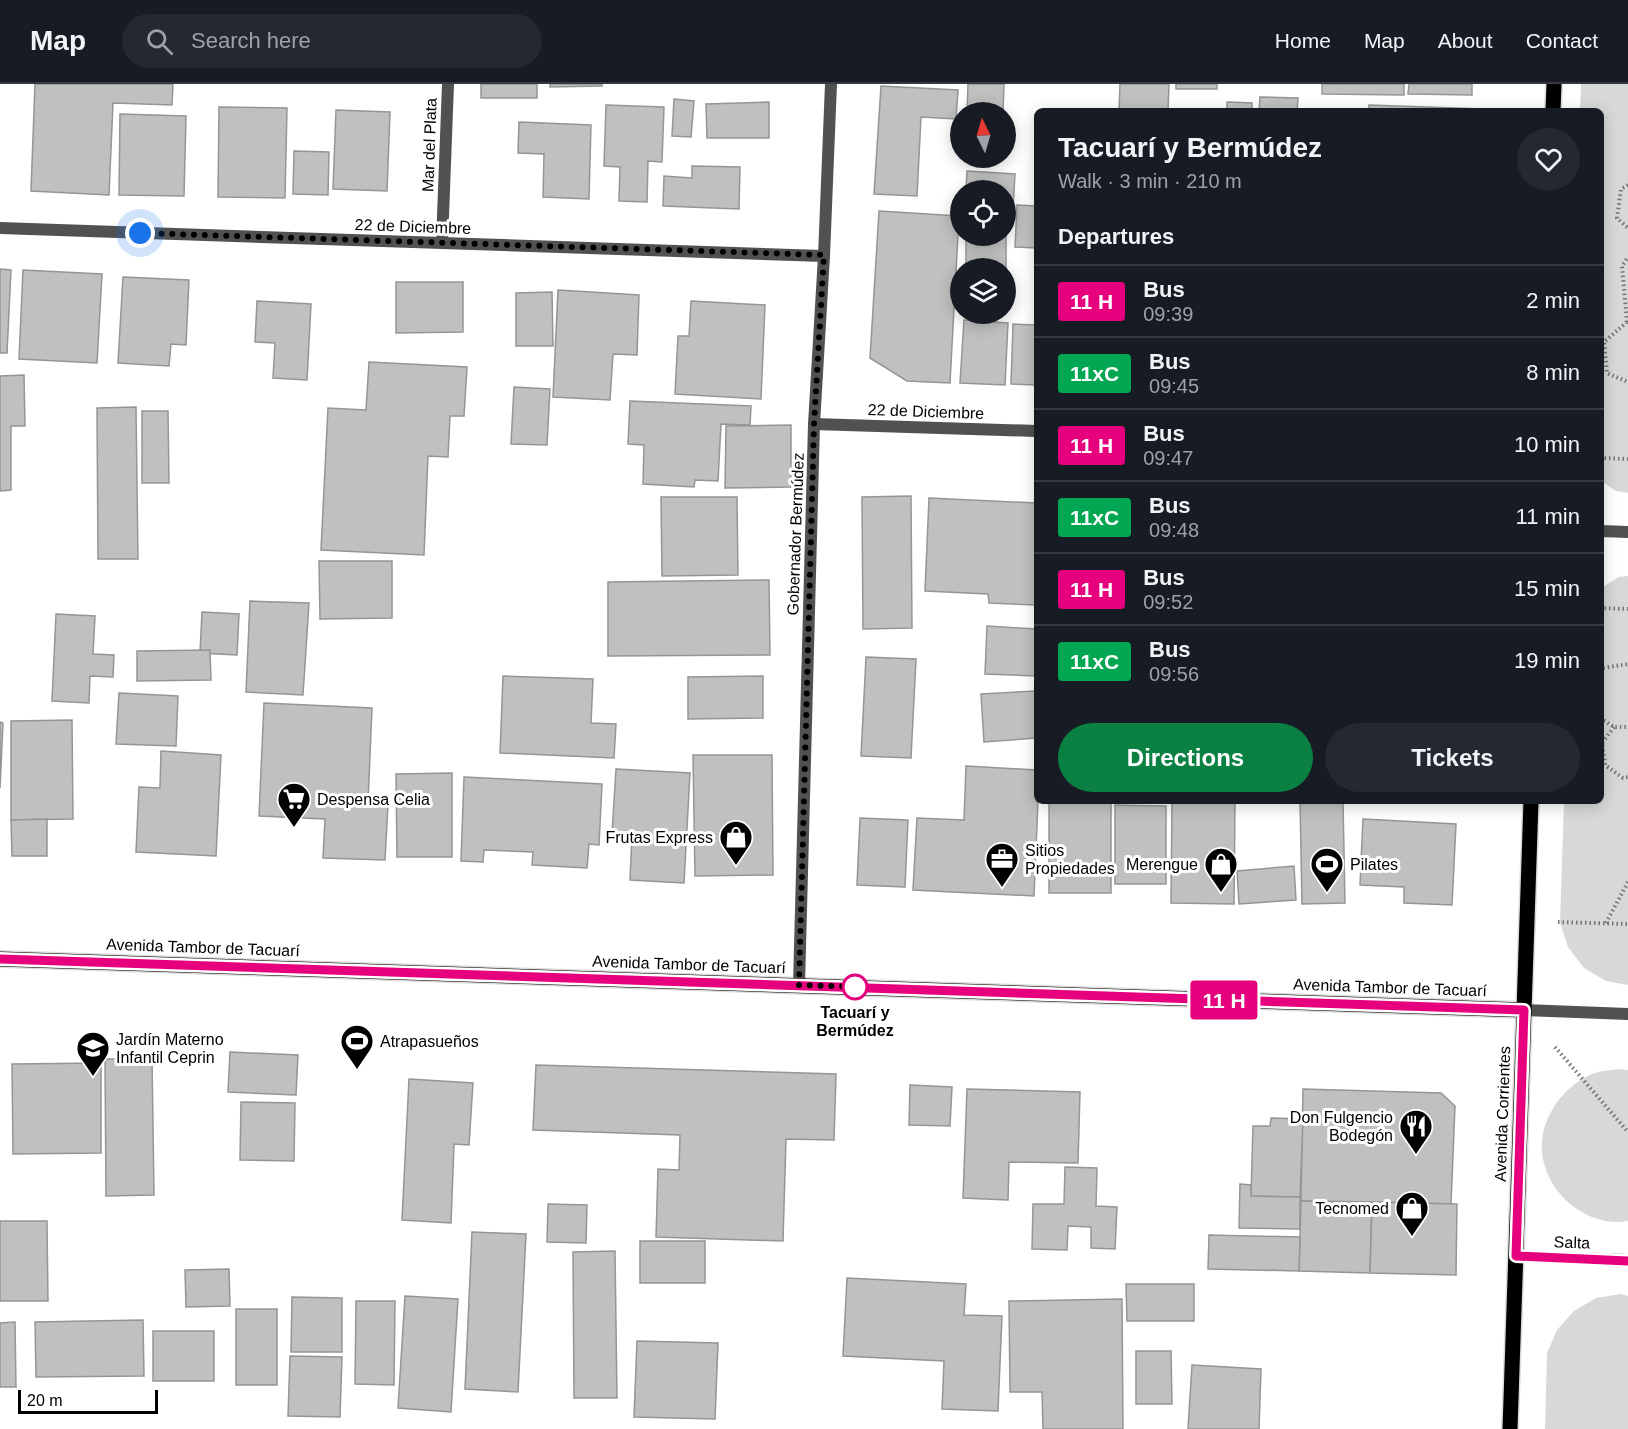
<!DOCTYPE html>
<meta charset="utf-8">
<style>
:root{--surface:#171b24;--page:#242831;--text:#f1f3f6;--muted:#9ea1a6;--line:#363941;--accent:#0b8043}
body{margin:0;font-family:Helvetica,sans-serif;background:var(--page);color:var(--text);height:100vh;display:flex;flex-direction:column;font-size:22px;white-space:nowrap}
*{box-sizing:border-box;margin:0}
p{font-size:20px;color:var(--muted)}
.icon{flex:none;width:33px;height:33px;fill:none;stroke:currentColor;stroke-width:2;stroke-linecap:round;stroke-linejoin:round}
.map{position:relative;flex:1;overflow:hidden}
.details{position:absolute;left:1034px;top:24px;width:570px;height:696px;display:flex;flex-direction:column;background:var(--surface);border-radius:9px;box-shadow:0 3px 15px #0003}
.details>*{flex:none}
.badge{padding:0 12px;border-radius:4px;font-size:21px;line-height:39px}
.needle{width:39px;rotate:355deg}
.tools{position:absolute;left:950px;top:18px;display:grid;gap:12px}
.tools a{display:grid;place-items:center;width:66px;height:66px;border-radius:50%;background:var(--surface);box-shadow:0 3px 15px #0003;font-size:30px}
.scale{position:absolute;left:18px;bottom:15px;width:140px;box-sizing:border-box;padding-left:6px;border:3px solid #000;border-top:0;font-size:16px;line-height:21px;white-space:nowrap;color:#000;-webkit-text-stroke:4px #fff;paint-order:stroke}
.you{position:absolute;width:30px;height:30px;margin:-15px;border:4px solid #fff;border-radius:50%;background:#1a73e8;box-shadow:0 0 0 9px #1a73e833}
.map>.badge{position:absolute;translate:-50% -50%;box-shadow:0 0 0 3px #fff}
h2{padding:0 24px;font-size:22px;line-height:54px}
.round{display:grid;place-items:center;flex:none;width:63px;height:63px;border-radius:32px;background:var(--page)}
.head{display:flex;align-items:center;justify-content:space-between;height:102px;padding:0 24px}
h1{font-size:28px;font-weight:800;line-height:45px}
.button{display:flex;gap:12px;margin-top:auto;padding:12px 24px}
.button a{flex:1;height:69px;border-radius:36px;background:var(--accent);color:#fff;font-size:24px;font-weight:800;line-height:69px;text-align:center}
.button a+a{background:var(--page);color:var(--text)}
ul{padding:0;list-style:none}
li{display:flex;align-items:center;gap:18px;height:72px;padding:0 24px;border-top:2px solid var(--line)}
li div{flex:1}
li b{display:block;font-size:22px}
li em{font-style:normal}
li .badge{min-width:66px;font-weight:700;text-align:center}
header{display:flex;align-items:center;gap:36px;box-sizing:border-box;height:84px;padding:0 30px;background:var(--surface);border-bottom:2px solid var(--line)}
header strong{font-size:28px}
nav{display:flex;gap:33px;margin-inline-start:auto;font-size:21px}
.search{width:420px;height:54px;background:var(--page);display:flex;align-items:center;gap:15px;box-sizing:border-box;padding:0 21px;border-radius:33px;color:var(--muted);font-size:22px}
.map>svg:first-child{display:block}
.green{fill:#d8d8d8}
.building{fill:#c0c0c0;stroke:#959595;stroke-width:1.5}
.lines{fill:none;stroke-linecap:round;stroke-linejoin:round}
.primary-casing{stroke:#dbdbdb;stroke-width:18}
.path{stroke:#737373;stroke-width:4;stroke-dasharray:1.5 3;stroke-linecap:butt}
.minor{stroke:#515151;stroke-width:12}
.primary{stroke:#000;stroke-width:15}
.line-casing{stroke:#fff;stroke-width:14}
.line{stroke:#e6007e;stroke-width:9}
.walk{stroke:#000;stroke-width:6;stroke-dasharray:0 10.8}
.stop-dot{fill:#fff;stroke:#e6007e;stroke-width:3}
.labels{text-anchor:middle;stroke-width:6;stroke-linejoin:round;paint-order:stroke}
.street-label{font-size:16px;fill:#000;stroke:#fff}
.poi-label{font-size:16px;fill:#000;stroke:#fff;text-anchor:start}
.stop-label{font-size:16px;font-weight:bold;fill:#000;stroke:#fff}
</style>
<header>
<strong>Map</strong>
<div class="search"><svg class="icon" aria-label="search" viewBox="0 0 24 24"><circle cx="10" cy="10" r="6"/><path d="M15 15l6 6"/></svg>Search here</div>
<nav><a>Home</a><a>Map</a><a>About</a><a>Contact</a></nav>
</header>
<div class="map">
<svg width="1628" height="1345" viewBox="0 0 1628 1345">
<rect width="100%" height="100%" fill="#fff"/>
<g class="green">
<path d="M 1581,0 L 1628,0 L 1628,409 L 1616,407 L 1601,397 L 1600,27 L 1580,27 Z"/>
<path d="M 1628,492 L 1628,901 L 1606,897 L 1584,884 L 1568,863 L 1560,839 L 1564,717 L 1600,717 L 1601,504 L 1619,493 Z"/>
<path d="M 1619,985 L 1628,986 L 1628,1137 C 1590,1144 1550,1113 1543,1075 C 1536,1040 1560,1004 1592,990 C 1600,987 1611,986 1619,985 Z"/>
<path d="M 1621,1210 L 1628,1212 L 1628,1345 L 1545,1345 L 1547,1269 L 1557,1246 L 1574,1227 L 1596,1214 Z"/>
</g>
<g class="building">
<path d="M 35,0 L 173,0 L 172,21 L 113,19 L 109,111 L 31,107 Z"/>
<rect x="481" y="0" width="56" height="14"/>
<path d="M 550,0 L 602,0 L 602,2 L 550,3 Z"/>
<path d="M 968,0 L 1004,0 L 1003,28 L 967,28 Z"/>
<path d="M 1120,0 L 1169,0 L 1168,27 L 1119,27 Z"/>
<rect x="1176" y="0" width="41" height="5"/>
<path d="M 1322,0 L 1404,0 L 1404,11 L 1322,10 Z"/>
<path d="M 1409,0 L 1472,0 L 1472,11 L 1408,10 Z"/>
<path d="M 881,2 L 958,6 L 956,35 L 921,33 L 917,112 L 874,110 Z"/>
<path d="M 1260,13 L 1298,14 L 1297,27 L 1259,27 Z"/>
<path d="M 674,15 L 694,17 L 691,53 L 672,52 Z"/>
<path d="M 769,18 L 769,54 L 707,54 L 706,20 Z"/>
<path d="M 1227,18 L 1252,19 L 1252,27 L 1227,27 Z"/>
<path d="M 606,21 L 664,23 L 662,78 L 648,77 L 647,118 L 619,117 L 620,83 L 604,82 Z"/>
<path d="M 1369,21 L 1483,25 L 1483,27 L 1369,27 Z"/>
<path d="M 219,23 L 287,24 L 285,114 L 218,113 Z"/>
<path d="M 336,26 L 390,28 L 387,107 L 333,105 Z"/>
<path d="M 120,30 L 186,32 L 184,112 L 119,111 Z"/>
<path d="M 519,38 L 591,41 L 589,115 L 543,113 L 544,70 L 518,69 Z"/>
<path d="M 294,67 L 329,68 L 328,111 L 293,110 Z"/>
<path d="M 692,82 L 740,83 L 739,125 L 663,122 L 664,92 L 692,94 Z"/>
<path d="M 967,87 L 1015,90 L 1012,141 L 1005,141 L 1005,106 L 966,106 Z"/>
<path d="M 1017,121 L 1036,122 L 1036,164 L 1015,163 Z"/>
<path d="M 879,127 L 959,132 L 950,299 L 907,297 L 870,274 Z"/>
<path d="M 1005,145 L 1006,145 L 1006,201 L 1005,184 L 966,184 L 966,152 L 1005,152 Z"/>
<path d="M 0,185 L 11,186 L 7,269 L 0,269 Z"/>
<path d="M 23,186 L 102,190 L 97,279 L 19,275 Z"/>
<path d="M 123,193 L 189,196 L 186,261 L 171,260 L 169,282 L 118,279 Z"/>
<path d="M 396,198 L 463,198 L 463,248 L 396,249 Z"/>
<path d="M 558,206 L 639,211 L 637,271 L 613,270 L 610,316 L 553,313 Z"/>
<path d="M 552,208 L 553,262 L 516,262 L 516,209 Z"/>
<path d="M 257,217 L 311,220 L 307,296 L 273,294 L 275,259 L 255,258 Z"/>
<path d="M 691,217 L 765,221 L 761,315 L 675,310 L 678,252 L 689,252 Z"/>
<path d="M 964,236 L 1008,239 L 1005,301 L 960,299 Z"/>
<path d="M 1013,240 L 1036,241 L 1036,301 L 1011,300 Z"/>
<path d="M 369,278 L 467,283 L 464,332 L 450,332 L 448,373 L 428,372 L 424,471 L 321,466 L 328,324 L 366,326 Z"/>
<path d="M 24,291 L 25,342 L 11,342 L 11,406 L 0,407 L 0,292 Z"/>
<path d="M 514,303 L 550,305 L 547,361 L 511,360 Z"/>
<path d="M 630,317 L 751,322 L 750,341 L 721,340 L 718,397 L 695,396 L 694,403 L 643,400 L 644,361 L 628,360 Z"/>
<path d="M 136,323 L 138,475 L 98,475 L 97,324 Z"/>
<path d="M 142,327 L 168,327 L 169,399 L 142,399 Z"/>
<path d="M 791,341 L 791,403 L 725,404 L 726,342 Z"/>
<path d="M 911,412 L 912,544 L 863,545 L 862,413 Z"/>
<path d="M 661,413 L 737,413 L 738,491 L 662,492 Z"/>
<path d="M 929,414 L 1036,419 L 1036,521 L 989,519 L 988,510 L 925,507 Z"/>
<path d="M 319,477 L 392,477 L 392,534 L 320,535 Z"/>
<path d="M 769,496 L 770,571 L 608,572 L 608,498 Z"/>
<path d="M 250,517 L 309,519 L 303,611 L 246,608 Z"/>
<path d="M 202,528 L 239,530 L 237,571 L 200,569 Z"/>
<path d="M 56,530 L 95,532 L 93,570 L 114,571 L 113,593 L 90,592 L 89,619 L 52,617 Z"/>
<path d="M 987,542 L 1036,545 L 1036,592 L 985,590 Z"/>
<path d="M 210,566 L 211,596 L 137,597 L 137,567 Z"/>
<path d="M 866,573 L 916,575 L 911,674 L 861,672 Z"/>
<path d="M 503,592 L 593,595 L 591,639 L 616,640 L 614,674 L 500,669 Z"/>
<path d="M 763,592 L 763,634 L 688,635 L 688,593 Z"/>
<path d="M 1036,607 L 1036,654 L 984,658 L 981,610 Z"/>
<path d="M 119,609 L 178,612 L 176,662 L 116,660 Z"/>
<path d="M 264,619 L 372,624 L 368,719 L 388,720 L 385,776 L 323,774 L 325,735 L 259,732 Z"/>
<path d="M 72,636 L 73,735 L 11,736 L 11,637 Z"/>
<path d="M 0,638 L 3,639 L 0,704 Z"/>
<path d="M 161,667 L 221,671 L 216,772 L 136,768 L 139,703 L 160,704 Z"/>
<path d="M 693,671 L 772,671 L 773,791 L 695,792 Z"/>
<path d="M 966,682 L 1036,686 L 1036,717 L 1038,717 L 1034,812 L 913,806 L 917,734 L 964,736 Z"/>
<path d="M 616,685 L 690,689 L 684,799 L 630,796 L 632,750 L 612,750 Z"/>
<path d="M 452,689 L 452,773 L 397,773 L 396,690 Z"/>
<path d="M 464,693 L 602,700 L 599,761 L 589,760 L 587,784 L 532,781 L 533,768 L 484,766 L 483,778 L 461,777 Z"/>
<path d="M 1049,717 L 1111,718 L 1111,809 L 1049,809 Z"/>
<path d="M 1172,717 L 1235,717 L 1234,820 L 1171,819 Z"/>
<path d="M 1300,717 L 1343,717 L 1345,819 L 1302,820 Z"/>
<path d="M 1115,721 L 1166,722 L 1166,800 L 1115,800 Z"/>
<path d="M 860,734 L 908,736 L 905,803 L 857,801 Z"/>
<path d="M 47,735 L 47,772 L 12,772 L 11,736 Z"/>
<path d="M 1363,735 L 1456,740 L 1452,821 L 1404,819 L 1404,803 L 1360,801 Z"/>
<path d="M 1294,782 L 1296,816 L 1239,820 L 1237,787 Z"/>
<path d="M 230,968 L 298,971 L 296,1011 L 228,1008 Z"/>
<path d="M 105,975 L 152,975 L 154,1111 L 106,1112 Z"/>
<path d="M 101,979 L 101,1069 L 13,1070 L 12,980 Z"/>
<path d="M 536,981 L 836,990 L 834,1056 L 786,1055 L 783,1157 L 656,1153 L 658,1085 L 679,1086 L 680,1051 L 533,1046 Z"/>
<path d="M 409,995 L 473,999 L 469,1061 L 454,1060 L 451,1139 L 402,1136 Z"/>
<path d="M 910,1001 L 952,1003 L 950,1042 L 909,1041 Z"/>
<path d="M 967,1005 L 1080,1008 L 1078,1079 L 1009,1078 L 1008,1116 L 963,1114 Z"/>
<path d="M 1303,1005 L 1441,1009 L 1455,1022 L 1451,1120 L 1301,1117 Z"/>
<path d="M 241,1018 L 295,1019 L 294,1077 L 240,1076 Z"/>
<path d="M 1271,1034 L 1303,1035 L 1300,1113 L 1251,1112 L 1253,1042 L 1270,1042 Z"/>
<path d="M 1065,1083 L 1097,1084 L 1096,1122 L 1117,1123 L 1115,1165 L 1091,1164 L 1091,1143 L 1068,1142 L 1067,1166 L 1032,1165 L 1033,1120 L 1064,1120 Z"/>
<path d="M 1240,1100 L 1251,1101 L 1251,1112 L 1300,1113 L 1300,1145 L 1239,1144 Z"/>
<path d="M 1301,1117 L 1372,1118 L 1370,1189 L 1299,1187 Z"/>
<path d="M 1372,1118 L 1457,1120 L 1456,1191 L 1370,1189 Z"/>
<path d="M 548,1120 L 587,1121 L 586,1159 L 547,1158 Z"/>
<path d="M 0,1137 L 47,1137 L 48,1217 L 0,1217 Z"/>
<path d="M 472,1148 L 526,1150 L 518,1308 L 465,1305 Z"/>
<path d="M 1209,1151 L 1300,1153 L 1299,1187 L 1208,1185 Z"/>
<rect x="640" y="1157" width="65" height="42"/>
<path d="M 615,1167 L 617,1314 L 574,1314 L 573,1168 Z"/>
<path d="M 229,1185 L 230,1222 L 186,1223 L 185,1186 Z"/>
<path d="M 847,1194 L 966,1200 L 964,1231 L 1002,1232 L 998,1327 L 942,1325 L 944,1277 L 843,1272 Z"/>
<path d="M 1126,1200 L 1194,1200 L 1194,1237 L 1127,1237 Z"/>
<path d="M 405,1212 L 458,1215 L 451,1328 L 398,1324 Z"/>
<path d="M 292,1213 L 342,1214 L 342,1268 L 291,1268 Z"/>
<path d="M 1122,1215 L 1123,1345 L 1043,1345 L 1042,1308 L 1010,1308 L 1009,1217 Z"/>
<path d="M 356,1217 L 395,1217 L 394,1301 L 355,1300 Z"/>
<rect x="236" y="1225" width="41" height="76"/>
<path d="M 143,1236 L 144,1292 L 36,1293 L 35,1238 Z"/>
<path d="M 15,1238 L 16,1303 L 0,1303 L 0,1239 Z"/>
<rect x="153" y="1247" width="61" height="50"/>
<path d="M 637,1257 L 718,1259 L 715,1335 L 634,1333 Z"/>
<path d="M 1136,1267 L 1171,1267 L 1172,1320 L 1136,1320 Z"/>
<path d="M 290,1272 L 342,1273 L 340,1333 L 288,1332 Z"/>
<path d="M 1192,1281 L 1261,1285 L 1259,1345 L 1188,1345 Z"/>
</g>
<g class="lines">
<defs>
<g id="primary">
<path d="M 1553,27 L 1554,0"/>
<path d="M 0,875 L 1524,926"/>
<path d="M 1510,1345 L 1531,717"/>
</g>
</defs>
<use href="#primary" class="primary-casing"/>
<g class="path">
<path d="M 1628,101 L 1621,105 L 1617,134 L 1628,144"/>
<path d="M 1627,238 L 1604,258 L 1607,289 L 1628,298"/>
<path d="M 1627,238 L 1622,182 L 1628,173"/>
<path d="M 1600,374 L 1628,375"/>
<path d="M 1600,524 L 1628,525"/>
<path d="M 1600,587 L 1603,584 L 1628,580"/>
<path d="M 1600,634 L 1614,643 L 1628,643"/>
<path d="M 1614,643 L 1602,659 L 1605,681 L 1623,694 L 1628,693"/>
<path d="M 1558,838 L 1628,840"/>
<path d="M 1606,839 L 1628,798"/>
<path d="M 1555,963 L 1628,1048"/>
</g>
<g class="minor">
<path d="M 0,144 L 824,172"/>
<path d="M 442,159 L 448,0"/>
<path d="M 814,340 L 1036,347"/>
<path d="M 1600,447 L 1628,448"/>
<path d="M 799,901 L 814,340 L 824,172 L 831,0"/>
<path d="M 1524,926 L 1628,930"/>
<path d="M 1516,1172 L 1628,1176"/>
</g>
<use href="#primary" class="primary"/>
</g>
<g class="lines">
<defs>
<path id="line" d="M 0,875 L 1524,926 L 1516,1172 L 1628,1177"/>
</defs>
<use href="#line" class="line-casing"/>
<use href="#line" class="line"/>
<path class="walk" d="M 140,149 L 824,171 L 814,340 L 799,901 L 863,903 L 855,903"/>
</g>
<defs>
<symbol id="supermarket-pin" viewBox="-11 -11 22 30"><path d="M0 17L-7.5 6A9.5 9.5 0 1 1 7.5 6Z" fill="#000" stroke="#fff"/><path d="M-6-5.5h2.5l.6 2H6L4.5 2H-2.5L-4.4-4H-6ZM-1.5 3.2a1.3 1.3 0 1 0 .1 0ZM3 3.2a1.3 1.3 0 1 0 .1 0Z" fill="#fff"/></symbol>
<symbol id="shop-pin" viewBox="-11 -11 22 30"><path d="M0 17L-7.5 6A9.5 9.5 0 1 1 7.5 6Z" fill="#000" stroke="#fff"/><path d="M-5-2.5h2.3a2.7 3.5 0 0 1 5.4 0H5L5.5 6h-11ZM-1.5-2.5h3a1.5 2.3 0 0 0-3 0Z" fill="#fff"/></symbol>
<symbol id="office-pin" viewBox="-11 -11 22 30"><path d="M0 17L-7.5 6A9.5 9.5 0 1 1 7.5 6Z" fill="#000" stroke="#fff"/><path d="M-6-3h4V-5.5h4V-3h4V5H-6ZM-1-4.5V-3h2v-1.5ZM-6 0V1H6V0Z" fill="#fff"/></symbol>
<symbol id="stadium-pin" viewBox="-11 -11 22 30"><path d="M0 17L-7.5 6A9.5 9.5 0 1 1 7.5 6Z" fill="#000" stroke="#fff"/><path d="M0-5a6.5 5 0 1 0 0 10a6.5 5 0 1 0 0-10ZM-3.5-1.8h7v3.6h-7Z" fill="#fff"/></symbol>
<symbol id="school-pin" viewBox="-11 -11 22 30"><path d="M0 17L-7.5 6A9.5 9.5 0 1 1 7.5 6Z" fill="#000" stroke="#fff"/><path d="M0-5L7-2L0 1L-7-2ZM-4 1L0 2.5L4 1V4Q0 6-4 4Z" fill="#fff"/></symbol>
<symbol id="restaurant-pin" viewBox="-11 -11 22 30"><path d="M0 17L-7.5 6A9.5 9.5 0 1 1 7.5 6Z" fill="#000" stroke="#fff"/><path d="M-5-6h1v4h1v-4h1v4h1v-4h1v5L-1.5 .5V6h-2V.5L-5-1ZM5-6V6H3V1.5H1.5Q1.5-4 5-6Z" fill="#fff"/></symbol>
</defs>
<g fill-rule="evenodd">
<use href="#supermarket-pin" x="275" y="696" width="38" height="52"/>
<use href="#shop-pin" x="717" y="734" width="38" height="52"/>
<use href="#office-pin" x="983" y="756" width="38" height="52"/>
<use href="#shop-pin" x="1202" y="761" width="38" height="52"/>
<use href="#stadium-pin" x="1308" y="761" width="38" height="52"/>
<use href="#stadium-pin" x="338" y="938" width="38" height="52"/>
<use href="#school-pin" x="74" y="945" width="38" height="52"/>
<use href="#restaurant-pin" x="1397" y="1023" width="38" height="52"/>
<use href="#shop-pin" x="1393" y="1105" width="38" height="52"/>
</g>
<circle class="stop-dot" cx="855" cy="903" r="12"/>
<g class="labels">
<g class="street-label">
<text transform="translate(429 61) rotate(-88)" y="6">Mar del Plata</text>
<text transform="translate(413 142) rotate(2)" y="6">22 de Diciembre</text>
<text transform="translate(926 327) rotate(2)" y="6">22 de Diciembre</text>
<text transform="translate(795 450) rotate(-88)" y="6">Gobernador Bermúdez</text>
<text transform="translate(203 863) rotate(2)" y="6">Avenida Tambor de Tacuarí</text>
<text transform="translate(689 880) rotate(2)" y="6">Avenida Tambor de Tacuarí</text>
<text transform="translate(1390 903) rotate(2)" y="6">Avenida Tambor de Tacuarí</text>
<text transform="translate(1502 1030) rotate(-88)" y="6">Avenida Corrientes</text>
<text transform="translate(1572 1158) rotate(2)" y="6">Salta</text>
</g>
<g class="poi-label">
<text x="317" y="721">Despensa Celia</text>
<text x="713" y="759" text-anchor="end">Frutas Express</text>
<text x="1025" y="772">Sitios<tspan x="1025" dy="18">Propiedades</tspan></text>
<text x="1198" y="786" text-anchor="end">Merengue</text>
<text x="1350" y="786">Pilates</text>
<text x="116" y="961">Jardín Materno<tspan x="116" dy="18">Infantil Ceprin</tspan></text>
<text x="380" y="963">Atrapasueños</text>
<text x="1393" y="1039" text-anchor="end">Don Fulgencio<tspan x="1393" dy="18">Bodegón</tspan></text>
<text x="1389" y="1130" text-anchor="end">Tecnomed</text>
</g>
<g class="stop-label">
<text x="855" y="934">Tacuarí y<tspan x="855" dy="18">Bermúdez</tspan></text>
</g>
</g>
</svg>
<div class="tools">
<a><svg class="needle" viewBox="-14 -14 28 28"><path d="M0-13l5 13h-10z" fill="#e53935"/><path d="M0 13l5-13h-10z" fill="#9ea1a6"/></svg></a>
<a><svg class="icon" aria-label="locate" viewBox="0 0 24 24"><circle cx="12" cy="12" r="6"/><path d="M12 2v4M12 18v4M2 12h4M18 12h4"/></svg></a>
<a><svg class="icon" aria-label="layers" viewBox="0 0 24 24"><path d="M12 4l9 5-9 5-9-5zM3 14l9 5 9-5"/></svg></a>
</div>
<div class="scale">20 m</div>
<div class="you" style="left:140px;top:149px"></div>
<b class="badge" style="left:1224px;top:916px;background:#e6007e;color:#fff">11 H</b>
<section class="details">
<div class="head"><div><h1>Tacuarí y Bermúdez</h1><p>Walk · 3 min · 210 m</p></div><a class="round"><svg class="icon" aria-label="heart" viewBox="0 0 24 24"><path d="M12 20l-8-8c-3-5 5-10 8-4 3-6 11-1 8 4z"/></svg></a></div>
<h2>Departures</h2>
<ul>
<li><span class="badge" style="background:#e6007e;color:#fff">11 H</span><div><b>Bus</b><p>09:39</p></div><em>2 min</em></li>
<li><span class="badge" style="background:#00a651;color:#fff">11xC</span><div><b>Bus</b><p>09:45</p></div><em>8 min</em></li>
<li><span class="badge" style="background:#e6007e;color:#fff">11 H</span><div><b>Bus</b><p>09:47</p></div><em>10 min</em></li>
<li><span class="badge" style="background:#00a651;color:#fff">11xC</span><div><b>Bus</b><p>09:48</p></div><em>11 min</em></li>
<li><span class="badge" style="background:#e6007e;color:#fff">11 H</span><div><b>Bus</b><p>09:52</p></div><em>15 min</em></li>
<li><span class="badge" style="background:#00a651;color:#fff">11xC</span><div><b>Bus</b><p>09:56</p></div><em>19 min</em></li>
</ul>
<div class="button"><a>Directions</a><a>Tickets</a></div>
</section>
</div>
